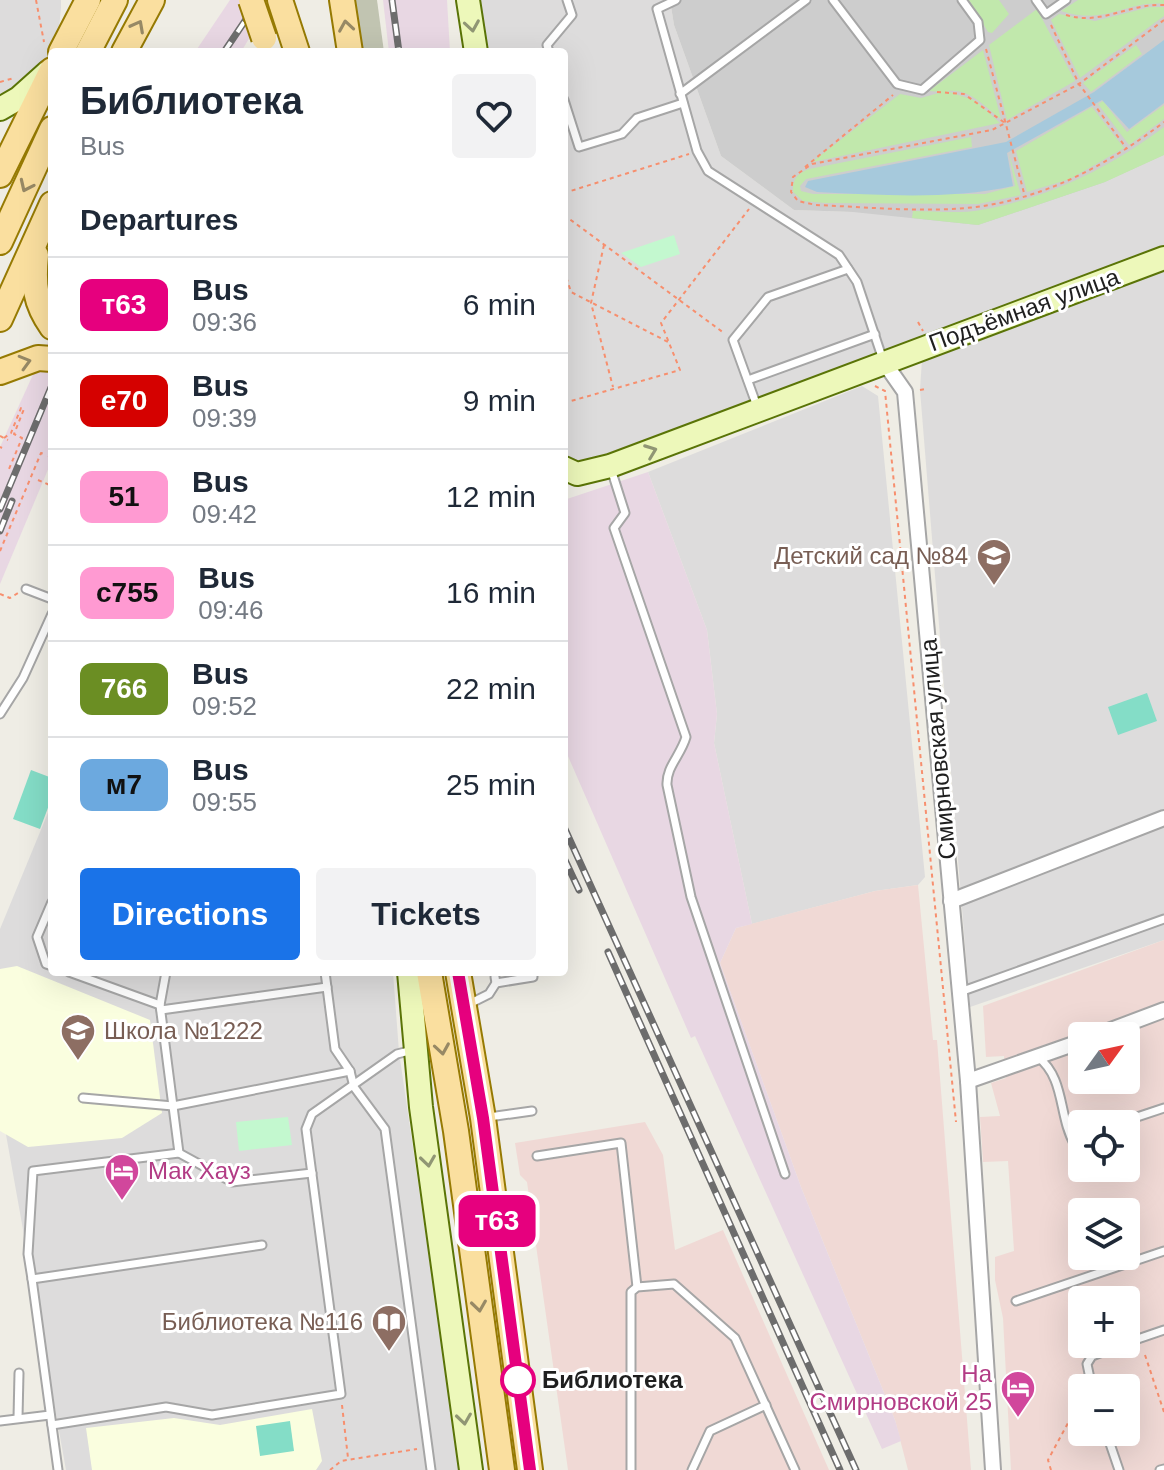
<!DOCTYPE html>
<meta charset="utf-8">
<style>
:root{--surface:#fff;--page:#f2f2f3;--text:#1f2937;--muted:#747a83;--line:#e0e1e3;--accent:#1a73e8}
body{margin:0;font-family:Arial,sans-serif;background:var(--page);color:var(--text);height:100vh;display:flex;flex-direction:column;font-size:30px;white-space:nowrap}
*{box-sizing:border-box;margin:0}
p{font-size:26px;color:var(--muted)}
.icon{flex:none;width:44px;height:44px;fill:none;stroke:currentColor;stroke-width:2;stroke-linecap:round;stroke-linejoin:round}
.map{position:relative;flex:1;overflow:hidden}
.sheet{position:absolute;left:48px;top:48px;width:520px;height:928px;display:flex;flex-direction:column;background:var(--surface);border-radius:8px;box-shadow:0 8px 32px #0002}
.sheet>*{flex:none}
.badge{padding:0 16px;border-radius:12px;font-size:28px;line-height:52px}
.needle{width:52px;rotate:57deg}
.buttons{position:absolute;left:1068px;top:1022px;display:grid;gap:16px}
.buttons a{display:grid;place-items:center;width:72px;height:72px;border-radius:8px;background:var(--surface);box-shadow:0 8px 32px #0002;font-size:40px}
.map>.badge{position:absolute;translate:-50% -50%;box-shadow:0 0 0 4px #fff}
h2{padding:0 32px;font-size:30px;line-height:72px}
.round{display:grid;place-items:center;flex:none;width:84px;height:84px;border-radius:8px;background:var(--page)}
.head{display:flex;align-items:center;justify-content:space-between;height:136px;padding:0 32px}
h1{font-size:38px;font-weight:700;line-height:60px}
.button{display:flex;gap:16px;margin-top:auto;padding:16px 32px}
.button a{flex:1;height:92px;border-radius:8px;background:var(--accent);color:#fff;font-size:32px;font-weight:700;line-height:92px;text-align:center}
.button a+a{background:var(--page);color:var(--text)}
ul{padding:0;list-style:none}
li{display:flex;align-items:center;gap:24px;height:96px;padding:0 32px;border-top:2px solid var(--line)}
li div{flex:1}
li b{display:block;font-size:30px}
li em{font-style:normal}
li .badge{min-width:88px;font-weight:700;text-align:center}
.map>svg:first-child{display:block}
.residential{fill:#dddcdc}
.commercial{fill:#f0d9d5;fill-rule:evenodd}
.industrial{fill:#e8d7e3}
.education{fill:#fafedf}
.religious{fill:#cdcdcd}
.construction{fill:#c1c4b1}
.grass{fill:#c1e8ac}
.park{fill:#c3f8cf}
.pitch{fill:#84ddc7}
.water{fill:#a6c9dc}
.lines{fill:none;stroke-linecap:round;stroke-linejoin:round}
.lane-casing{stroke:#a6a6a6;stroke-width:11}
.street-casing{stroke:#a6a6a6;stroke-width:18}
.secondary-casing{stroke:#5a7407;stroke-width:26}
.primary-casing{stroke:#967a03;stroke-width:28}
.path{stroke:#f78f6e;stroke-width:2;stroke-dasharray:4 4;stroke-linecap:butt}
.lane{stroke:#fff;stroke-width:7}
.street{stroke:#fff;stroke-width:14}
.secondary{stroke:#edf8ba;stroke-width:22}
.primary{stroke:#fadf9f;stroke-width:24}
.rail-casing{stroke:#6d6d6d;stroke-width:7}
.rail{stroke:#fff;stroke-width:4;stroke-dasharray:12;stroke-linecap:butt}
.primary-bridge-casing{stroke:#967a03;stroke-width:28;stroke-linecap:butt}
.primary-bridge{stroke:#fadf9f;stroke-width:24}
.oneway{stroke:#978965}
.oneway2{stroke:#909674}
.line-casing{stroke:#fff;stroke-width:18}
.line{stroke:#e6007e;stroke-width:12}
.stop-dot{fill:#fff;stroke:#e6007e;stroke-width:4}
.labels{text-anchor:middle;stroke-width:6;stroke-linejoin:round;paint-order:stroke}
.street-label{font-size:24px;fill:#1f1f1f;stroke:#fff}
.education-label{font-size:24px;fill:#785e54;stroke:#fff;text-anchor:end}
.hotel-label{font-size:24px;fill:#b23c85;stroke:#fff;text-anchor:start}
.stop-label{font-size:24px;font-weight:bold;fill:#1f1f1f;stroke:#fff;text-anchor:start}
</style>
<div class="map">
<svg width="1164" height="1470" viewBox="0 0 1164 1470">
<rect width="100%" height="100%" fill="#efede5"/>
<g class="residential">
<path d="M 0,0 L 61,0 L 61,7 L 59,29 L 45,63 L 0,104 Z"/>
<path d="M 479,0 L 670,0 L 674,25 L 721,156 L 794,210 L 853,212 L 1105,182 L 1164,155 L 1164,247 L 580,465 L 568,460 L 564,451 L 564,52 L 485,52 Z"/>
<path d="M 1164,268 L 1164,940 L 970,1007 L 920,390 L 922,359 Z"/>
<path d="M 862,386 L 878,396 L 925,877 L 918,885 L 875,891 L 752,924 L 714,743 L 717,714 L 707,630 L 648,472 Z"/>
<path d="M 52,803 L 52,972 L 393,972 L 399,1052 L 460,1470 L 66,1470 L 0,1101 L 0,929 Z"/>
</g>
<g class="commercial">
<path d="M 918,885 L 933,1040 L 937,1040 L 971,1470 L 908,1470 L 895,1420 L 801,1187 L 720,963 L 736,928 L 875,891 Z"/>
<path d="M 1164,940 L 1164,1470 L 1011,1470 L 1003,1318 L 995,1280 L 995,1257 L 1014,1251 L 1008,1161 L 983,1162 L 980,1117 L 1000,1116 L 991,1083 L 1006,1078 L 1004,1056 L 986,1057 L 983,1006 ZM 1082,1036 L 1126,1036 L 1126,1080 L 1082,1080 ZM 1082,1124 L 1126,1124 L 1126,1168 L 1082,1168 ZM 1082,1212 L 1126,1212 L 1126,1256 L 1082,1256 ZM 1082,1300 L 1126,1300 L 1126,1344 L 1082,1344 ZM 1082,1388 L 1126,1388 L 1126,1432 L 1082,1432 Z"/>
<path d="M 645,1122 L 663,1155 L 675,1250 L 723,1230 L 829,1470 L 568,1470 L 527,1182 L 520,1175 L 515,1143 Z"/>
</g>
<g class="industrial">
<path d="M 230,0 L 272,0 L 241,52 L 195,52 Z"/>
<path d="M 383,0 L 447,0 L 450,52 L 389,52 Z"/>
<path d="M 52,333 L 52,460 L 0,584 L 0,447 Z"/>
<path d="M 648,472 L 707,630 L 717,714 L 714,743 L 752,924 L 736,928 L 720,963 L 801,1187 L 895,1420 L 901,1441 L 882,1449 L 695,1036 L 691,1038 L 564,747 L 564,500 Z"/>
</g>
<g class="education">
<path d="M 17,966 L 150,1020 L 162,1113 L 122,1138 L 28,1147 L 0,1131 L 0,969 Z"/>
<path d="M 312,1409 L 322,1461 L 316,1470 L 92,1470 L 86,1428 L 174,1418 L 220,1425 Z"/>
</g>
<path class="religious" d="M 670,0 L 1164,0 L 1164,155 L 1105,182 L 978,225 L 853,212 L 794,210 L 721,156 L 674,25 Z"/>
<path class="construction" d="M 349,0 L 377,0 L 384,52 L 358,52 Z"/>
<g class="grass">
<path d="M 969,0 L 999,0 L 1009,14 L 992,33 L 988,32 Z"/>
<path d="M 1078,0 L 1164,0 L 1164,4 C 1126,0 1108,26 1061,11 Z"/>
<path d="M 1150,7 L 1164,7 L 1164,16 L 1080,78 L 1051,20 L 1059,14 L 1095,21 Z"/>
<path d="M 1037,9 L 1075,81 L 1007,120 L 989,45 Z"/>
<path d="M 1136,45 L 1142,54 L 1091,92 L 1083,83 Z"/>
<path d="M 983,50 L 1001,119 C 985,107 970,88 947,91 L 976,101 L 1000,123 L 812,162 L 900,94 L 921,98 L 942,92 L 929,91 Z"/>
<path d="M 1103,101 L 1127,132 L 1164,105 L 1164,119 L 1129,145 L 1098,104 Z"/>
<path d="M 1092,107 L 1124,148 L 1070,179 L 1027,192 L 1016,151 Z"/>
<path d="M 1164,127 L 1164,155 L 1105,182 L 978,225 L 912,218 L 913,211 C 935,211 959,214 981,210 C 1049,198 1109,168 1164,127 Z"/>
<path d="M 971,137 L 972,147 L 806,179 L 800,186 L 801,191 L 813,194 L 985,194 L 1015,186 L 1009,154 L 1021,195 L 978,204 L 825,203 L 803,201 L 793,192 C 792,179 798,173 809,169 Z"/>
</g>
<g class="park">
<path d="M 674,235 L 680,254 L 641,267 L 621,253 Z"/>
<path d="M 288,1117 L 292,1145 L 239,1151 L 236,1122 Z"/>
</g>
<g class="pitch">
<path d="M 1147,693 L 1157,721 L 1118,735 L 1108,707 Z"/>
<path d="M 31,770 L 52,778 L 52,797 L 40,829 L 13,819 Z"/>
<path d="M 290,1421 L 294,1451 L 260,1456 L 256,1426 Z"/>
</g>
<path class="water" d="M 1164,40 L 1164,103 L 1129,129 L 1102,100 L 1007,153 L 1013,186 C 950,200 881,195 817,192 L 805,187 L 808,181 L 1006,142 L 1094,92 Z"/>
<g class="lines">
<defs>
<g id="lane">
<path d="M 676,0 L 657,9 L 697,151 L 708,171 L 839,255 L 857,282 L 883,360"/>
<path d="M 833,0 L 897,84 L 922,90 L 980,40 L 978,22 L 962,0"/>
<path d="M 1036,0 L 1046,14 L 1066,0"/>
<path d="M 549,52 L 547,45 L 572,15 L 567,0"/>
<path d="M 680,94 L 806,0"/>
<path d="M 564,100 L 579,147 L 622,134 L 637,118 L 683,103"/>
<path d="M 748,380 L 875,334"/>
<path d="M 758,409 L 733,340 L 768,297 L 848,269"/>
<path d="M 611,469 L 625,513 L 614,528 L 686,737 C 681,755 666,767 667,785 L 691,897 L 785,1174"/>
<path d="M 26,589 L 52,599"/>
<path d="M 0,714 L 23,678 L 52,614"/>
<path d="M 52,902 L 37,937 L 46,964 L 52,966"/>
<path d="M 69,972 L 160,1005"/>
<path d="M 325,972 L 335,1049 L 350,1071 L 354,1087 L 385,1129 L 431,1470"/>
<path d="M 496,983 L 533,977 L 533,972"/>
<path d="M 960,992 L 1164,919"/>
<path d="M 469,1004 L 489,994 L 496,983 L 495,977"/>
<path d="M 161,1010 L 327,987"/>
<path d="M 1038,1057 C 1066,1079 1058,1117 1075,1145 L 1082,1138"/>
<path d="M 83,1098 L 173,1106 L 350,1071"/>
<path d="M 489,1117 L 532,1111"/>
<path d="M 1116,1124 L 1164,1108"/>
<path d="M 179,1153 L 232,1182 L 312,1173"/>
<path d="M 537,1156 L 621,1143 L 637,1287"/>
<path d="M 32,1279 L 28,1254 L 33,1171 L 179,1153 L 160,1005 L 166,972"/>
<path d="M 1016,1301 L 1164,1251"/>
<path d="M 1126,1343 L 1164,1330"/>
<path d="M 1092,1388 L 1087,1364 L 1092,1356 L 1123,1344"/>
<path d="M 18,1418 L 19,1373"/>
<path d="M 0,1421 L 50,1415"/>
<path d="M 52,1425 L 166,1407 L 212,1415 L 341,1394 L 306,1129 L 312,1114 L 397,1054 L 413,1050"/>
<path d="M 1106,1432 L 1119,1470"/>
<path d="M 58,1470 L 32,1279 L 262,1245"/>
<path d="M 631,1470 L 631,1292 L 637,1287 L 674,1284 L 735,1338 L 795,1470"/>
<path d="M 692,1470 L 710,1431 L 766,1405"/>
<path d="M 1160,1470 L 1164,1469"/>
</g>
<g id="street">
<path d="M 884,362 L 905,392 L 968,1081 L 993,1470"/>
<path d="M 951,901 L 1164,818"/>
<path d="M 1095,1036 L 1164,1010"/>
<path d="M 968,1081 L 1082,1041"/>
</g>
<g id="secondary">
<path d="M 468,0 L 476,52"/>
<path d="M 0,109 L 19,98 L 48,72"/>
<path d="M 564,468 L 577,474 L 610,466 L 1164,258"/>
<path d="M 409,972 L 421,1107 L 471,1470"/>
</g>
<g id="primary">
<path d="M 280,0 L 297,52"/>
<path d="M 342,0 L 350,52"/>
<path d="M 61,52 L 88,0"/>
<path d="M 88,52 L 115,0"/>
<path d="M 124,52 L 152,0"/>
<path d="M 0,175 L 52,70"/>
<path d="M 0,242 L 52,129"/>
<path d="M 36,255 C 33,285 35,303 52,327"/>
<path d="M 0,319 L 52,204"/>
<path d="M 0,372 L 38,358 L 52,359"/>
<path d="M 429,972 L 456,1131 L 502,1470"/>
<path d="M 458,972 L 483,1118 L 530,1470"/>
</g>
</defs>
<use href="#lane" class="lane-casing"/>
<use href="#street" class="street-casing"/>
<use href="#secondary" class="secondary-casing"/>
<use href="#primary" class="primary-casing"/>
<g class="path">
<path d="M 36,0 L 44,42"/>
<path d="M 1066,15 C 1101,26 1129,3 1164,5"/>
<path d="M 1164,20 L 1079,84 L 992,130 L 812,164 L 793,177 L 791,192 L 798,201 L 816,205 C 868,207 924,213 976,207 C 1046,198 1109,164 1164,122"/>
<path d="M 1051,25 L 1079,84 L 1127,149"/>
<path d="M 986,49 L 1024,193"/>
<path d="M 0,82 L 14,78"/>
<path d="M 937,92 L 964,94 L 1005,123"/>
<path d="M 805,167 L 893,95"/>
<path d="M 564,193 L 689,154"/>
<path d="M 564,215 L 724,333"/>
<path d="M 604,245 L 591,303 L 613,387"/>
<path d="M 564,270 L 571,292 L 668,342"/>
<path d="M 918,322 L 923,331"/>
<path d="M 875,386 L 885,391 L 956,1122"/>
<path d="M 920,390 L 925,389"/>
<path d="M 564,403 L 680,370 L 661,323 L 749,209"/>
<path d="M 0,436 L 8,440"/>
<path d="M 4,438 L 11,433 L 21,408 L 24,409 L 14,434 L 22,438 L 9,469 L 6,467"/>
<path d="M 0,447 L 2,448"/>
<path d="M 48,456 L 52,457"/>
<path d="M 50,470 L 52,471"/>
<path d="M 38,480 L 52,486"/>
<path d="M 0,551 L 41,453 L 44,454"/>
<path d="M 0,594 L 10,598 L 18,593"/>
<path d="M 1145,1355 L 1164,1412"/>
<path d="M 342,1405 L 348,1458"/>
<path d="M 330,1470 L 341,1461 L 417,1449"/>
<path d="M 1051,1470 L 1048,1460 L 1082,1397"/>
</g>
<use href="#lane" class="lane"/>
<use href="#street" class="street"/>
<use href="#secondary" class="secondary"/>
<use href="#primary" class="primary"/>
<defs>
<g id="rail">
<path d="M 392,0 L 399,52"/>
<path d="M 224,52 L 259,0"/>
<path d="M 0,509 L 52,385"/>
<path d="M 0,531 L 12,501"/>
<path d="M 564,827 L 856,1470"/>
<path d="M 564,858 L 579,890"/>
<path d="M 608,952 L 840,1470"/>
</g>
</defs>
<use href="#rail" class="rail-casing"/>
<use href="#rail" class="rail"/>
<defs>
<path id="primary-bridge" d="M 251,0 L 264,38"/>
</defs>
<use href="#primary-bridge" class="primary-bridge-casing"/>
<use href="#primary-bridge" class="primary-bridge"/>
</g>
<defs><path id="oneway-chevron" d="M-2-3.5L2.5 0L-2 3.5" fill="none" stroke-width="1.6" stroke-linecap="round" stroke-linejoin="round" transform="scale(2)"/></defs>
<g class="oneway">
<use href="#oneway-chevron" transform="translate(138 26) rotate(-62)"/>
<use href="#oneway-chevron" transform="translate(346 26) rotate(-99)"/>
<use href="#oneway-chevron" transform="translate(26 186) rotate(115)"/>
<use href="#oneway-chevron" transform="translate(25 362) rotate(-16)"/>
<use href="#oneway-chevron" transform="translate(442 1049) rotate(81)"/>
<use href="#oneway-chevron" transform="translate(479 1306) rotate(82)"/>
</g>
<g class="oneway2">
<use href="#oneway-chevron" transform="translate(472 26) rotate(81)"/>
<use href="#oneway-chevron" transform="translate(651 451) rotate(-21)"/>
<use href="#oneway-chevron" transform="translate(428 1161) rotate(82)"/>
<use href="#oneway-chevron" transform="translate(464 1419) rotate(82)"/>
</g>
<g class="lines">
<defs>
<path id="line" d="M 458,972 L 483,1118 L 530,1470"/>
</defs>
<use href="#line" class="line-casing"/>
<use href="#line" class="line"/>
</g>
<defs>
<symbol id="school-pin" viewBox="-11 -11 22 30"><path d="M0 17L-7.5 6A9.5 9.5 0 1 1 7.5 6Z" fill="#8d6e63" stroke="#fff"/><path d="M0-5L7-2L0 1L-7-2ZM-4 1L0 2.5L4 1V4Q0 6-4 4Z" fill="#fff"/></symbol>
<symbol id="hotel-pin" viewBox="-11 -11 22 30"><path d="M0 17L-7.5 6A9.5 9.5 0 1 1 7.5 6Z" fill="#d1479c" stroke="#fff"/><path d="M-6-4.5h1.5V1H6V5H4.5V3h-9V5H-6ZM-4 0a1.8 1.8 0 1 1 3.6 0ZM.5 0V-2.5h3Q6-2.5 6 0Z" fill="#fff"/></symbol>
<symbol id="library-pin" viewBox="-11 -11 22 30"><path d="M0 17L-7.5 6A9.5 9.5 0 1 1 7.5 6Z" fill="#8d6e63" stroke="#fff"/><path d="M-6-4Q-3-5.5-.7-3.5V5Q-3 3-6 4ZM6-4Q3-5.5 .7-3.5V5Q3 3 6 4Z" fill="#fff"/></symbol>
</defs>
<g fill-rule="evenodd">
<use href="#school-pin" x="974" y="536" width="40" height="54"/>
<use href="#school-pin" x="58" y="1011" width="40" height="54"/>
<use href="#hotel-pin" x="102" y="1151" width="40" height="54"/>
<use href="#library-pin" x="369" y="1302" width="40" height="54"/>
<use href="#hotel-pin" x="998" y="1368" width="40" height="54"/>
</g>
<circle class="stop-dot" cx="518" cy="1380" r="16"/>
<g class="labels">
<g class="street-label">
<text transform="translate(1024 310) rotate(-20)" y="8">Подъёмная улица</text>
<text transform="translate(938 749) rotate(-95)" y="8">Смирновская улица</text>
</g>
<g class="education-label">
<text x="968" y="564">Детский сад №84</text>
<text x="104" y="1039" text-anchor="start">Школа №1222</text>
<text x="363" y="1330">Библиотека №116</text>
</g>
<g class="hotel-label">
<text x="148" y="1179">Мак Хауз</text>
<text x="992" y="1382" text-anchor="end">На<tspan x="992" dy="28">Смирновской 25</tspan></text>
</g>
<g class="stop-label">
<text x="542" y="1388">Библиотека</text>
</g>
</g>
</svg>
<div class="buttons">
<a><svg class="needle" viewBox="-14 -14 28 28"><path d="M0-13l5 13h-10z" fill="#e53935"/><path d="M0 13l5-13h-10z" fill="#747a83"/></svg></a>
<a><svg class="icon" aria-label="locate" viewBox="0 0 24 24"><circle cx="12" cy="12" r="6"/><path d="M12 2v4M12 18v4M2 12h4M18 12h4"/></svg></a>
<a><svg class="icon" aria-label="layers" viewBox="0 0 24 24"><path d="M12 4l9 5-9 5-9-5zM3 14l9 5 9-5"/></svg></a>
<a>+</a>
<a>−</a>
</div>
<b class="badge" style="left:497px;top:1221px;background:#e6007e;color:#fff">т63</b>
<section class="sheet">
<div class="head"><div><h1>Библиотека</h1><p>Bus</p></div><a class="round"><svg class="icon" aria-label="heart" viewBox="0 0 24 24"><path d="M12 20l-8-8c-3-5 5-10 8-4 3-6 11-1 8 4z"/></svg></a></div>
<h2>Departures</h2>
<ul>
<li><span class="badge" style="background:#e6007e;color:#fff">т63</span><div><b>Bus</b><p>09:36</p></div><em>6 min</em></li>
<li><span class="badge" style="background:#d50100;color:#fff">е70</span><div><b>Bus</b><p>09:39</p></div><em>9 min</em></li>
<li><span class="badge" style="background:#ff9ad2;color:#111">51</span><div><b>Bus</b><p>09:42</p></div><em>12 min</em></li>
<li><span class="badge" style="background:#ff9ad2;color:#111">с755</span><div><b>Bus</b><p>09:46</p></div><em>16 min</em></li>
<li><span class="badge" style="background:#6b8e23;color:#fff">766</span><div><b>Bus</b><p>09:52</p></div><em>22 min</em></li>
<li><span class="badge" style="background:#6ca9df;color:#111">м7</span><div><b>Bus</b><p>09:55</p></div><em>25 min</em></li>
</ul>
<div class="button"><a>Directions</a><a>Tickets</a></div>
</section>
</div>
